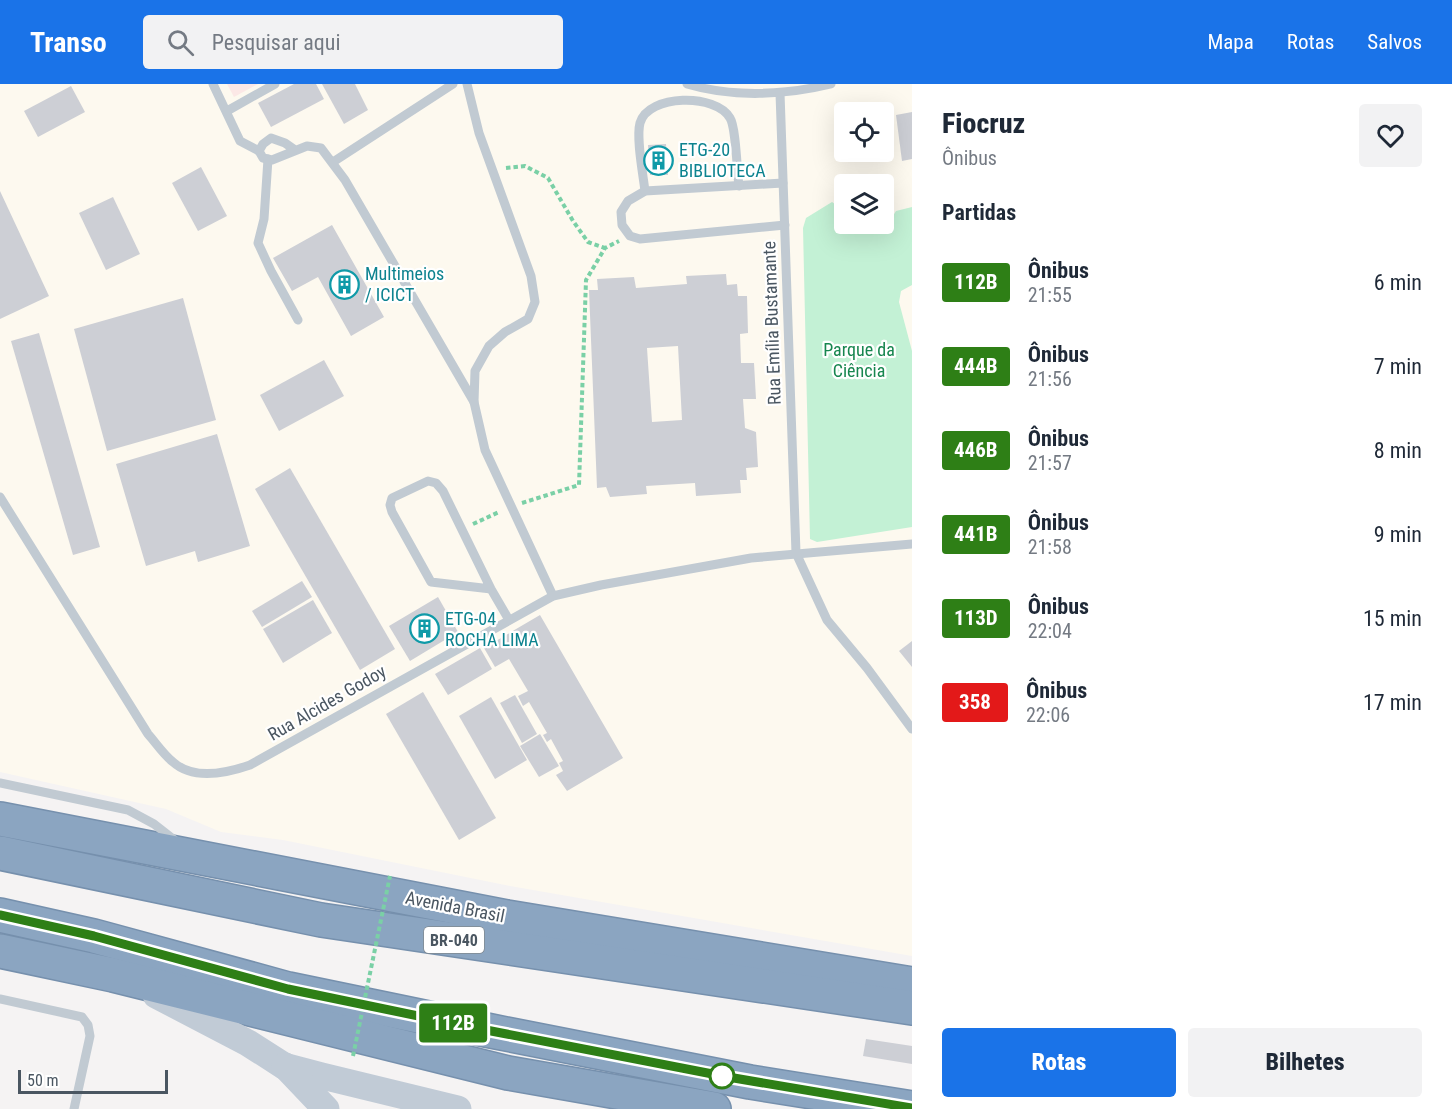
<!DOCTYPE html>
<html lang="pt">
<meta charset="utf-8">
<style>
:root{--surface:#fff;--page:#f2f2f3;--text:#1f2937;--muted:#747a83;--accent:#1a73e8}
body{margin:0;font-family:"Roboto Condensed",sans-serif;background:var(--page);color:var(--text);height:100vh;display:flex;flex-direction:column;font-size:22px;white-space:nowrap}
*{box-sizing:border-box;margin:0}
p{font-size:20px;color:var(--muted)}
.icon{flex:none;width:33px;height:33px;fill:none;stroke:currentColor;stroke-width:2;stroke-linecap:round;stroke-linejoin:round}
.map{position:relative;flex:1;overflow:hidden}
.side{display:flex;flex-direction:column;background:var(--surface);width:540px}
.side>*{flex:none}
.badge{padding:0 12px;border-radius:4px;font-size:21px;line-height:39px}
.tools{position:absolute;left:834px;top:18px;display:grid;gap:12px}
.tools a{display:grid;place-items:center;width:60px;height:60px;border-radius:6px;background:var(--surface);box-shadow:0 6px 24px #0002;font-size:30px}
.scale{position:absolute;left:18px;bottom:15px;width:150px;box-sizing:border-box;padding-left:6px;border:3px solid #4a5661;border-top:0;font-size:16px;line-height:21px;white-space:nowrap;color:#4a5661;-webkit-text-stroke:4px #fff;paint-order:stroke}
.map>.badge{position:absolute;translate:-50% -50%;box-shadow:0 0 0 3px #fff}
h2{padding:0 30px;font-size:22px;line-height:54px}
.round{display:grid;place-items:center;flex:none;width:63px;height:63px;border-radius:6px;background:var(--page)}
.head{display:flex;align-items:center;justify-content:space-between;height:102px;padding:0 30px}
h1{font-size:28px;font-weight:800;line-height:45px}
.button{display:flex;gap:12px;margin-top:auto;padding:12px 30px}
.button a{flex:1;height:69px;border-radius:6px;background:var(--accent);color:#fff;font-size:24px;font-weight:800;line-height:69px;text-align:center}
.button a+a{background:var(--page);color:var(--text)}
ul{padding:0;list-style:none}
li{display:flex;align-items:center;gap:18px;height:84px;padding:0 30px}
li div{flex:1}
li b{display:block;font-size:22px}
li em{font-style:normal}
li .badge{min-width:66px;font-weight:700;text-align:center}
header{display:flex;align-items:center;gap:36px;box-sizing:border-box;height:84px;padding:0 30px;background:var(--accent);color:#fff}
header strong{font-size:28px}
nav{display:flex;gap:33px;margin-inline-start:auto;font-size:21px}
.search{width:420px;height:54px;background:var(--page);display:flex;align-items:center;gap:15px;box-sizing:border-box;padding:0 21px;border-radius:6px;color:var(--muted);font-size:22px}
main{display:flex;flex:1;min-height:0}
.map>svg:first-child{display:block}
.commercial{fill:#fdf9ef;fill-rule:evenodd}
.medical{fill:#fce8e6}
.green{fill:#c3f1d5}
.building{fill:#cdcfd5;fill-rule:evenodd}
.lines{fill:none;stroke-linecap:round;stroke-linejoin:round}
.highway-casing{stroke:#7690ad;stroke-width:36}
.path{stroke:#7ad0a6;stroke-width:4;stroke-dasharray:4.5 3;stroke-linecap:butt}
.lane{stroke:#c1cad2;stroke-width:9}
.secondary{stroke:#c1cbd6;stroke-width:27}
.highway{stroke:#8ba5c1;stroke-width:33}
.path-bridge{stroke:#7ad0a6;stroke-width:4;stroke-dasharray:4.5 3;stroke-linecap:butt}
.line-casing{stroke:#fff;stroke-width:14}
.line{stroke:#2e7f16;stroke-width:9}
.stop-dot{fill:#fff;stroke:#2e7f16;stroke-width:3}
.labels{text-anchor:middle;stroke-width:4.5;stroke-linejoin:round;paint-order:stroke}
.shield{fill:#fff;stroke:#808990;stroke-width:1.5}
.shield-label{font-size:16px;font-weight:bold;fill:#4a5661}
.culture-label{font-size:18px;fill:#0d838f;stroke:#fff;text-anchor:start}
.street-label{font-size:18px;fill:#4a5661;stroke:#fff}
.park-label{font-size:18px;fill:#17864f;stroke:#fff}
</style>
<header>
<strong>Transo</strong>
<div class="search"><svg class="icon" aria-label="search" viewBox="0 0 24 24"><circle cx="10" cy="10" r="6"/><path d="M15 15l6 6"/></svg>Pesquisar aqui</div>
<nav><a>Mapa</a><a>Rotas</a><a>Salvos</a></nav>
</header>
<main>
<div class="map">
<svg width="912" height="1025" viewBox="0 0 912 1025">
<rect width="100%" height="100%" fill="#f5f3f3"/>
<path class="commercial" d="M 0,0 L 912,0 L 912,872 L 510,802 L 283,756 L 221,748 L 166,725 L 0,688 ZM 844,28 L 884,28 L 884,68 L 844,68 ZM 844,100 L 884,100 L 884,140 L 844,140 Z"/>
<path class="medical" d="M 227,0 L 258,0 L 234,13 Z"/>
<path class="green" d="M 832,118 L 839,123 L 843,140 L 850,143 L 868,140 L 884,140 L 884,136 L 891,135 L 896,127 L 912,123 L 912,201 L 901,207 L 899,218 L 912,267 L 912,443 L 817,458 L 810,455 L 803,144 L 806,134 Z"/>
<g class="building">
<path d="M 294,0 L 316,0 L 324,15 L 271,43 L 258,19 Z"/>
<path d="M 322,0 L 355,0 L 368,26 L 344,40 Z"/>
<path d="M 71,2 L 85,28 L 38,53 L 24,27 Z"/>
<path d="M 912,28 L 912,75 L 902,77 L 896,31 Z"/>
<path d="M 666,60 L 668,91 L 650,91 L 648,61 Z"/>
<path d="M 201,83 L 227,132 L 198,147 L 172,99 Z"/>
<path d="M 883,95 L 884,100 L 859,100 L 859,99 Z"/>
<path d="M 884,103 L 889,130 L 884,131 Z"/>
<path d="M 0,107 L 49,212 L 0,235 Z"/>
<path d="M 113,113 L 140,170 L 106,186 L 79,129 Z"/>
<path d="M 332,141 L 384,233 L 351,252 L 318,193 L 292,207 L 273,174 Z"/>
<path d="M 726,190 L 727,201 L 737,200 L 738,212 L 747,212 L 748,249 L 740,250 L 741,279 L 754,279 L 756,315 L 743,315 L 745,344 L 756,348 L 758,383 L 746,384 L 747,396 L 740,396 L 741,409 L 696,412 L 695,399 L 646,402 L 647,410 L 610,413 L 606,403 L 597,404 L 589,206 L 598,206 L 597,195 L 634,193 L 636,204 L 687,200 L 686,192 ZM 678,262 L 682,336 L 652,338 L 647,264 Z"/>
<path d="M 183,214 L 216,336 L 107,367 L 74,245 Z"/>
<path d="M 39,249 L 100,463 L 73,471 L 11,257 Z"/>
<path d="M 324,276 L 344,312 L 279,347 L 260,311 Z"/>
<path d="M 217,350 L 250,462 L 198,478 L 195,467 L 146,482 L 116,380 Z"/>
<path d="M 290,384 L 395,565 L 360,586 L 255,405 Z"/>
<path d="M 302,497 L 312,513 L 262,543 L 252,527 Z"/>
<path d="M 438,513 L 458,548 L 410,577 L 389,542 Z"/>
<path d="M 313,516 L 332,549 L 283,579 L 263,545 Z"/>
<path d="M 540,531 L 623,674 L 567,707 L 556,691 L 563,687 L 559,679 L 563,677 L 551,655 L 547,658 L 543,651 L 547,649 L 529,618 L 523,622 L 518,612 L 528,607 L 509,575 L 495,583 L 484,564 Z"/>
<path d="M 912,557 L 912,583 L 899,567 Z"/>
<path d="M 480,564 L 492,585 L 448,611 L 435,590 Z"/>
<path d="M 423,608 L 496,734 L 459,756 L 386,630 Z"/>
<path d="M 515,611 L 537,650 L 522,659 L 500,619 Z"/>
<path d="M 491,613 L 527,676 L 495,695 L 459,632 Z"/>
<path d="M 540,650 L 559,682 L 539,693 L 520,662 Z"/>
<path d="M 866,955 L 912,962 L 912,980 L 863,972 Z"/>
</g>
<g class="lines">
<defs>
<g id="highway">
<path d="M 0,735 L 507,833 L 912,900"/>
<path d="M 0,769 L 321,836 L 912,924"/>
<path d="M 0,831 L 94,852 L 288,905 L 486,946 L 750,998 L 912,1024"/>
<path d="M 0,867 L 113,891 L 508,989 L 714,1025"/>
</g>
</defs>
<use href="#highway" class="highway-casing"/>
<g class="path">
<path d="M 506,84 L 525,82 L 548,94 L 573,137 L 588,158 L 605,164"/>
<path d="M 522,419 L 579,401 L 586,196 L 605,164 L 619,157"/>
<path d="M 473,440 L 499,428"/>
</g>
<g class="lane">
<path d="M 213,0 L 240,57 L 259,67"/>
<path d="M 467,0 L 479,49 L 531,192 L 535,218 L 528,235 L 505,248 L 489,262 L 475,287 L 474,318 L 485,366 L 553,512"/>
<path d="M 687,0 C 733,14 786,11 831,0"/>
<path d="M 780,9 L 796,469 L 827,536 L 867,584 L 912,645"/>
<path d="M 227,27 L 275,0"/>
<path d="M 295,66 L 285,59 L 271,54 L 263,60 L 259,67 L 263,74 L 272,76 L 307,62 L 321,64 L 345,96 L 474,318"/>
<path d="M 268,75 L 264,135 L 258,159 L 271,187 L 298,236"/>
<path d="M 333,78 L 453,0"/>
<path d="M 783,99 L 645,107 L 628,117 L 621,128 L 622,141 L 630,152 L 640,155 L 785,141"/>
<path d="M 645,107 C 643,90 636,54 640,39 C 648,10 716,9 730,34 C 736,43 737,88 739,102"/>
<path d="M 0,413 L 148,650 C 156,659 163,670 173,678 C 194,697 227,689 250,681 L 553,512 L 601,501 L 751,474 L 912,460"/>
<path d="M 491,505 L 431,498 L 392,428 L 390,421 L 392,414 L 428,397 L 436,399 L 443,407 L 491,505 L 509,536"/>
<path d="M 0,699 L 128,726 L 154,740 L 177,758"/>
<path d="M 0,915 L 82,933 L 88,941 L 90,952 L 74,1025"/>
</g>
<g class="secondary">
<path d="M 156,911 L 248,959 L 284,982 L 322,992 L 458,1025"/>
<path d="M 285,982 L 326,1025"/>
</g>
<use href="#highway" class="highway"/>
<path class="path-bridge" d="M 353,972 L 390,792"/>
</g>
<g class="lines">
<defs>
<path id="line" d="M 0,831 L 94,852 L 288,905 L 486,946 L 728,993 L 912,1024"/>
</defs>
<use href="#line" class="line-casing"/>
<use href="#line" class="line"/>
</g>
<defs>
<symbol id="building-ring" viewBox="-11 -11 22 22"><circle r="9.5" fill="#fff" stroke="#0f9aa8" stroke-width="1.5"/><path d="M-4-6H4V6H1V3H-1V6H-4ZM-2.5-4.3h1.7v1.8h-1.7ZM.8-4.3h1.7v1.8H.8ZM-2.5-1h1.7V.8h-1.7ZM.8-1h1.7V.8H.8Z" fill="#0f9aa8"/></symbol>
</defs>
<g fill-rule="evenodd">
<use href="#building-ring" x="642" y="60" width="33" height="33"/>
<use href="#building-ring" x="328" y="184" width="33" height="33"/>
<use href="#building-ring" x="408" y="528" width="33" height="33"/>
</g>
<circle class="stop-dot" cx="722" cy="992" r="12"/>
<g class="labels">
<rect class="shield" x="424" y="843" width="60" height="26" rx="4.5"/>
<g class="shield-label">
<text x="454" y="862">BR-040</text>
</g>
<g class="culture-label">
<text x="679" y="72">ETG-20<tspan x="679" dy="21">BIBLIOTECA</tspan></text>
<text x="365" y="196">Multimeios<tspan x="365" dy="21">/ ICICT</tspan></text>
<text x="445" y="541">ETG-04<tspan x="445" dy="21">ROCHA LIMA</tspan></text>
</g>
<g class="street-label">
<text transform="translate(772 239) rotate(-92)" y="6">Rua Emília Bustamante</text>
<text transform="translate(327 619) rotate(-30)" y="6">Rua Alcides Godoy</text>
<text transform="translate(455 823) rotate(11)" y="6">Avenida Brasil</text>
</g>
<g class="park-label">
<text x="859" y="272">Parque da<tspan x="859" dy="21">Ciência</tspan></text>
</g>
</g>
</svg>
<div class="tools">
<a><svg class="icon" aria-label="locate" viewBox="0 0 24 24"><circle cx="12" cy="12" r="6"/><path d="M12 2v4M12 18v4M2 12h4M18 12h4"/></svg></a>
<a><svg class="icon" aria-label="layers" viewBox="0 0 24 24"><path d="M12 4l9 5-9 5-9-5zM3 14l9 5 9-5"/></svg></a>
</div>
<div class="scale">50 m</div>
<b class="badge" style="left:453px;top:939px;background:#2e7f16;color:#fff">112B</b>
</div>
<section class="side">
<div class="head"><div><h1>Fiocruz</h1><p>Ônibus</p></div><a class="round"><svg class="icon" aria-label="heart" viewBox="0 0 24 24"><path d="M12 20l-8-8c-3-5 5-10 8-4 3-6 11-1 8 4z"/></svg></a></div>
<h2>Partidas</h2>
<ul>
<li><span class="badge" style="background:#2e7f16;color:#fff">112B</span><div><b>Ônibus</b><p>21:55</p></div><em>6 min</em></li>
<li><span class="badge" style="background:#2e7f16;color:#fff">444B</span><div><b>Ônibus</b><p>21:56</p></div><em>7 min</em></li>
<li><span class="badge" style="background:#2e7f16;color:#fff">446B</span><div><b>Ônibus</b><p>21:57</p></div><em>8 min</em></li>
<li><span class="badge" style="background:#2e7f16;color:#fff">441B</span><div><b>Ônibus</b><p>21:58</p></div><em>9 min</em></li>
<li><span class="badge" style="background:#2e7f16;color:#fff">113D</span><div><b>Ônibus</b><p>22:04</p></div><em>15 min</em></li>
<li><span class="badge" style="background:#e31919;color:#fff">358</span><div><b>Ônibus</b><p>22:06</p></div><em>17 min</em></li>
</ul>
<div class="button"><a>Rotas</a><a>Bilhetes</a></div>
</section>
</main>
